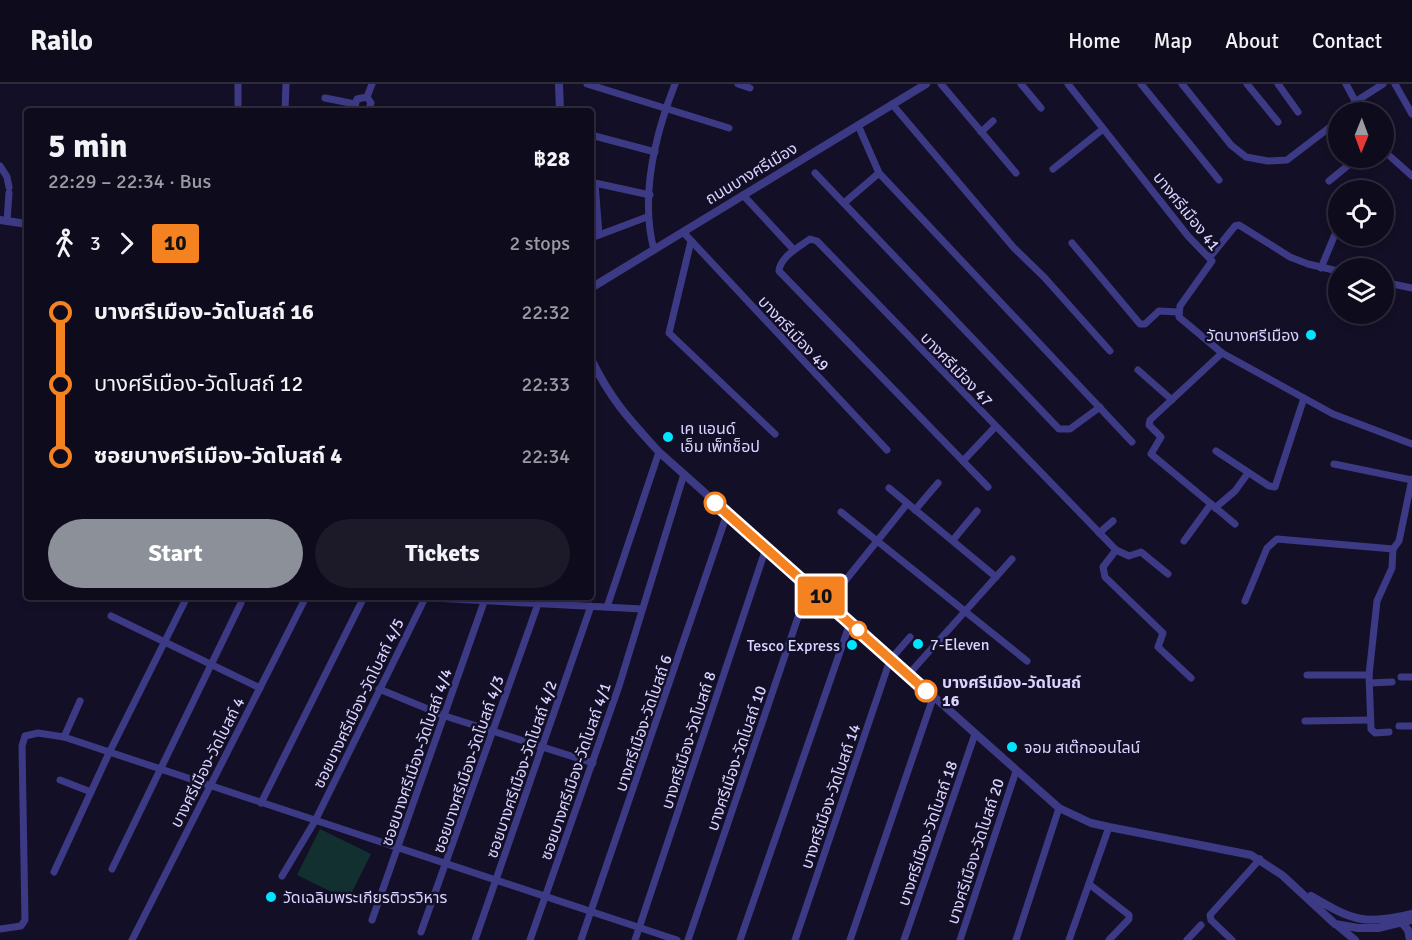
<!DOCTYPE html>
<meta charset="utf-8">
<style>
:root{--surface:#0e0b1c;--page:#1c1929;--text:#f1f3f6;--muted:#9b9ba3;--line:#2e2b3b;--accent:#8c9099}
body{margin:0;font-family:Signika,"Noto Sans Thai",sans-serif;background:var(--page);color:var(--text);height:100vh;display:flex;flex-direction:column;font-size:22px;white-space:nowrap}
*{box-sizing:border-box;margin:0}
p{font-size:20px;color:var(--muted)}
.icon{flex:none;width:33px;height:33px;fill:none;stroke:currentColor;stroke-width:2;stroke-linecap:round;stroke-linejoin:round}
.map{position:relative;flex:1;overflow:hidden}
.panel{position:absolute;left:24px;top:24px;width:570px;height:492px;display:flex;flex-direction:column;background:var(--surface);border-radius:6px;box-shadow:0 3px 9px #0003,0 0 0 2px var(--line)}
.panel>*{flex:none}
.badge{padding:0 12px;border-radius:4px;font-size:21px;line-height:39px}
.needle{width:39px;rotate:181deg}
.buttons{position:absolute;left:1328px;top:18px;display:grid;gap:12px}
.buttons a{display:grid;place-items:center;width:66px;height:66px;border-radius:50%;background:var(--surface);box-shadow:0 3px 9px #0003,0 0 0 2px var(--line);font-size:30px}
.map>.badge{position:absolute;translate:-50% -50%;box-shadow:0 0 0 3px #fff}
.legs{display:flex;align-items:center;gap:9px;height:66px;padding:0 24px;font-size:20px}
.legs p{margin-inline-start:auto}
.summary{display:flex;align-items:center;justify-content:space-between;height:102px;padding:0 24px}
h1{font-size:33px;font-weight:700;line-height:45px}
.button{display:flex;gap:12px;margin-top:auto;padding:12px 24px}
.button a{flex:1;height:69px;border-radius:36px;background:var(--accent);color:#fff;font-size:24px;font-weight:700;line-height:69px;text-align:center}
.button a+a{background:var(--page);color:var(--text)}
ul{padding:0 24px;list-style:none}
li{display:flex;align-items:center;gap:21px;height:72px;font-size:22px}
li i{display:grid;place-items:center;width:9px;height:100%;margin:0 8px;background:currentColor}
li i::after{content:'';width:15px;height:15px;margin:-8px;border:4px solid;border-radius:50%;background:var(--surface)}
li p{margin-inline-start:auto}
li:first-child i{background:linear-gradient(#0000 50%,currentColor 0)}
li:last-child i{background:linear-gradient(currentColor 50%,#0000 0)}
header{display:flex;align-items:center;gap:36px;box-sizing:border-box;height:84px;padding:0 30px;background:var(--surface);border-bottom:2px solid var(--line)}
header strong{font-size:28px}
nav{display:flex;gap:33px;margin-inline-start:auto;font-size:21px}
.map>svg:first-child{display:block}
.green{fill:#12302f}
.lines{fill:none;stroke-linecap:round;stroke-linejoin:round}
.minor{stroke:#3d3a85;stroke-width:7}
.tertiary{stroke:#3d3a85;stroke-width:8}
.line-1-casing{stroke:#fff;stroke-width:14}
.line-1{stroke:#f58220;stroke-width:9}
.poi-dot{fill:#00e5ff;stroke:#130f26;stroke-width:2}
.stop-1-dot{fill:#fff;stroke:#f58220;stroke-width:3}
.labels{text-anchor:middle;stroke-width:5;stroke-linejoin:round;paint-order:stroke}
.street-label{font-size:16px;fill:#d9d4ff;stroke:#130f26}
.poi-label{font-size:16px;fill:#d9d4ff;stroke:#130f26;text-anchor:start}
.stop-label{font-size:16px;font-weight:bold;fill:#d9d4ff;stroke:#130f26;text-anchor:start}
</style>
<header>
<strong>Railo</strong>
<nav><a>Home</a><a>Map</a><a>About</a><a>Contact</a></nav>
</header>
<div class="map">
<svg width="1412" height="856" viewBox="0 0 1412 856">
<rect width="100%" height="100%" fill="#130f26"/>
<path class="green" d="M 320,745 L 371,770 L 348,816 L 297,791 Z"/>
<g class="lines">
<g class="minor">
<path d="M 587,0 L 729,44"/>
<path d="M 738,0 L 750,4"/>
<path d="M 941,0 L 1016,89"/>
<path d="M 1021,0 L 1041,24"/>
<path d="M 1068,0 L 1188,152 L 1212,177 L 1180,222 L 1179,233 L 1222,269 L 1333,330 L 1412,360"/>
<path d="M 1141,0 L 1219,96"/>
<path d="M 1182,0 L 1231,61 L 1246,73 L 1268,77 L 1287,76 L 1338,37"/>
<path d="M 1247,0 L 1278,38"/>
<path d="M 1278,0 L 1298,28"/>
<path d="M 1346,0 L 1361,28"/>
<path d="M 1395,0 L 1412,30"/>
<path d="M 325,14 L 355,20"/>
<path d="M 1355,18 L 1383,0"/>
<path d="M 892,20 L 1014,164 L 1044,193 L 1110,267"/>
<path d="M 238,27 L 238,0"/>
<path d="M 285,27 L 286,0"/>
<path d="M 359,27 L 355,22 L 357,15 L 367,13"/>
<path d="M 368,27 L 371,19 L 367,13 L 372,0"/>
<path d="M 1349,28 L 1358,22"/>
<path d="M 858,41 L 879,89 L 1132,358"/>
<path d="M 981,48 L 993,37"/>
<path d="M 591,51 L 655,68"/>
<path d="M 1383,66 L 1412,92"/>
<path d="M 0,82 L 7,93 L 9,103"/>
<path d="M 1053,85 L 1103,45"/>
<path d="M 815,89 L 1059,345 L 1070,345 L 1100,323"/>
<path d="M 1329,97 L 1357,74"/>
<path d="M 743,111 L 794,166"/>
<path d="M 844,119 L 879,89"/>
<path d="M 7,137 L 9,109"/>
<path d="M 683,148 L 887,366"/>
<path d="M 599,151 L 595,99 L 650,111"/>
<path d="M 591,154 L 647,133"/>
<path d="M 691,157 L 669,249 L 775,350"/>
<path d="M 1072,159 L 1140,240 L 1145,240 L 1159,227 L 1178,228"/>
<path d="M 654,166 C 640,113 655,51 675,0"/>
<path d="M 1210,173 L 1235,142 L 1239,141 L 1290,173 L 1308,180 L 1338,187"/>
<path d="M 1321,184 L 1338,143"/>
<path d="M 1383,198 L 1412,204"/>
<path d="M 1222,269 L 1150,336 L 1149,341 L 1161,353 L 1151,370 L 1235,440"/>
<path d="M 1138,286 L 1172,316"/>
<path d="M 1216,367 L 1269,402 L 1275,403 L 1304,314"/>
<path d="M 963,377 L 995,343"/>
<path d="M 1334,380 L 1412,396"/>
<path d="M 988,403 L 779,187 C 780,173 799,163 810,155 L 817,157 L 1116,466 L 1103,483 L 1105,493 L 1163,549 L 1158,563 L 1191,594"/>
<path d="M 889,404 L 996,493"/>
<path d="M 1215,424 L 1235,407 L 1248,389"/>
<path d="M 915,426 L 938,399"/>
<path d="M 841,428 L 1027,577"/>
<path d="M 1099,449 L 1113,437"/>
<path d="M 953,456 L 977,427"/>
<path d="M 1184,457 L 1211,420"/>
<path d="M 1116,466 L 1129,472 L 1141,468 L 1168,490"/>
<path d="M 412,513 L 642,525"/>
<path d="M 1245,517 L 1267,464 L 1277,455 L 1393,465"/>
<path d="M 828,518 L 907,420"/>
<path d="M 607,523 L 659,368"/>
<path d="M 111,532 L 260,604"/>
<path d="M 908,591 L 1012,475"/>
<path d="M 1307,591 L 1369,591"/>
<path d="M 1401,593 L 1412,593"/>
<path d="M 1370,599 L 1392,598"/>
<path d="M 379,605 L 445,632 L 593,679"/>
<path d="M 1305,637 L 1370,636"/>
<path d="M 1399,642 L 1412,642"/>
<path d="M 1389,648 L 1375,649 L 1371,645 L 1369,591 L 1377,517 L 1392,484 L 1393,465 L 1399,457 L 1412,395"/>
<path d="M 64,653 L 80,617"/>
<path d="M 60,696 L 91,708"/>
<path d="M 261,719 L 364,513"/>
<path d="M 112,785 L 241,519"/>
<path d="M 54,788 L 109,669 L 185,517"/>
<path d="M 282,792 L 315,737 L 425,514"/>
<path d="M 1089,800 L 1129,831 L 1129,835 L 1109,856"/>
<path d="M 372,836 L 484,518"/>
<path d="M 0,845 L 21,842 L 25,836 L 22,662 L 25,652 L 38,649 L 64,653 L 677,856"/>
<path d="M 421,848 L 538,520"/>
<path d="M 132,856 L 306,513"/>
<path d="M 475,856 L 591,522"/>
<path d="M 530,856 L 619,602 L 684,390"/>
<path d="M 581,856 L 727,430"/>
<path d="M 635,856 L 766,464"/>
<path d="M 688,856 L 809,501"/>
<path d="M 740,856 L 850,539"/>
<path d="M 795,856 L 890,576 L 910,553"/>
<path d="M 850,856 L 933,614"/>
<path d="M 904,856 L 975,650"/>
<path d="M 960,856 L 1016,687"/>
<path d="M 1016,856 L 1059,724"/>
<path d="M 1069,856 L 1109,743"/>
<path d="M 1187,856 L 1201,841"/>
<path d="M 1232,856 L 1211,836 L 1210,831 L 1260,775"/>
</g>
<g class="tertiary">
<path d="M 559,0 L 560,27"/>
<path d="M 0,136 L 27,140"/>
<path d="M 591,204 L 926,0"/>
<path d="M 591,275 C 611,316 629,335 659,368 L 1059,724 L 1091,739 L 1109,743 L 1251,771 L 1282,791 L 1335,840 L 1358,844 L 1378,844 L 1412,836"/>
<path d="M 1311,812 C 1352,836 1364,842 1412,830"/>
<path d="M 1402,839 L 1408,846 L 1410,856"/>
<path d="M 1337,841 L 1355,856"/>
</g>
</g>
<g class="lines">
<defs>
<path id="line-1" d="M 715,419 L 926,607"/>
</defs>
<use href="#line-1" class="line-1-casing"/>
<use href="#line-1" class="line-1"/>
</g>
<g class="poi-dot">
<circle cx="1311" cy="251" r="6"/>
<circle cx="668" cy="353" r="6"/>
<circle cx="918" cy="560" r="6"/>
<circle cx="852" cy="561" r="6"/>
<circle cx="1012" cy="663" r="6"/>
<circle cx="271" cy="813" r="6"/>
</g>
<g class="stop-1-dot">
<circle cx="715" cy="419" r="10"/>
<circle cx="858" cy="546" r="8"/>
<circle cx="926" cy="607" r="10"/>
</g>
<g class="labels">
<g class="street-label">
<text transform="translate(751 89) rotate(-31)" y="6">ถนนบางศรีเมือง</text>
<text transform="translate(1187 127) rotate(51)" y="6">บางศรีเมือง 41</text>
<text transform="translate(794 249) rotate(47)" y="6">บางศรีเมือง 49</text>
<text transform="translate(957 285) rotate(46)" y="6">บางศรีเมือง 47</text>
<text transform="translate(358 619) rotate(-64)" y="6">ซอยบางศรีเมือง-วัดโบสถ์ 4/5</text>
<text transform="translate(643 639) rotate(-71)" y="6">บางศรีเมือง-วัดโบสถ์ 6</text>
<text transform="translate(688 656) rotate(-72)" y="6">บางศรีเมือง-วัดโบสถ์ 8</text>
<text transform="translate(416 673) rotate(-71)" y="6">ซอยบางศรีเมือง-วัดโบสถ์ 4/4</text>
<text transform="translate(736 674) rotate(-71)" y="6">บางศรีเมือง-วัดโบสถ์ 10</text>
<text transform="translate(207 678) rotate(-63)" y="6">บางศรีเมือง-วัดโบสถ์ 4</text>
<text transform="translate(468 680) rotate(-71)" y="6">ซอยบางศรีเมือง-วัดโบสถ์ 4/3</text>
<text transform="translate(521 685) rotate(-71)" y="6">ซอยบางศรีเมือง-วัดโบสถ์ 4/2</text>
<text transform="translate(575 687) rotate(-71)" y="6">ซอยบางศรีเมือง-วัดโบสถ์ 4/1</text>
<text transform="translate(830 712) rotate(-71)" y="6">บางศรีเมือง-วัดโบสถ์ 14</text>
<text transform="translate(927 749) rotate(-71)" y="6">บางศรีเมือง-วัดโบสถ์ 18</text>
<text transform="translate(975 767) rotate(-72)" y="6">บางศรีเมือง-วัดโบสถ์ 20</text>
</g>
<g class="poi-label">
<text x="1299" y="257" text-anchor="end">วัดบางศรีเมือง</text>
<text x="680" y="350">เค แอนด์<tspan x="680" dy="18">เอ็ม เพ็ทช็อป</tspan></text>
<text x="930" y="566">7-Eleven</text>
<text x="840" y="567" text-anchor="end">Tesco Express</text>
<text x="1024" y="669">จอม สเต๊กออนไลน์</text>
<text x="283" y="819">วัดเฉลิมพระเกียรติวรวิหาร</text>
</g>
<g class="stop-label">
<text x="942" y="604">บางศรีเมือง-วัดโบสถ์<tspan x="942" dy="18">16</tspan></text>
</g>
</g>
</svg>
<div class="buttons">
<a><svg class="needle" viewBox="-14 -14 28 28"><path d="M0-13l5 13h-10z" fill="#e53935"/><path d="M0 13l5-13h-10z" fill="#9b9ba3"/></svg></a>
<a><svg class="icon" aria-label="locate" viewBox="0 0 24 24"><circle cx="12" cy="12" r="6"/><path d="M12 2v4M12 18v4M2 12h4M18 12h4"/></svg></a>
<a><svg class="icon" aria-label="layers" viewBox="0 0 24 24"><path d="M12 4l9 5-9 5-9-5zM3 14l9 5 9-5"/></svg></a>
</div>
<b class="badge" style="left:821px;top:512px;background:#f58220;color:#111">10</b>
<section class="panel">
<div class="summary"><div><h1>5 min</h1><p>22:29 – 22:34 · Bus</p></div><b>฿28</b></div>
<div class="legs"><svg class="icon" aria-label="walk" viewBox="0 0 24 24"><circle cx="13" cy="4" r="2"/><path d="M13 8l-2 6 4 7M11 14l-3 7M7 12l3-4h3l4 4"/></svg>3<svg class="icon" aria-label="forward" viewBox="0 0 24 24"><path d="M9 5l7 7-7 7"/></svg><b class="badge" style="background:#f58220;color:#111">10</b><p>2 stops</p></div>
<ul>
<li><i style="color:#f58220"></i><b>บางศรีเมือง-วัดโบสถ์ 16</b><p>22:32</p></li>
<li><i style="color:#f58220"></i><span>บางศรีเมือง-วัดโบสถ์ 12</span><p>22:33</p></li>
<li><i style="color:#f58220"></i><b>ซอยบางศรีเมือง-วัดโบสถ์ 4</b><p>22:34</p></li>
</ul>
<div class="button"><a>Start</a><a>Tickets</a></div>
</section>
</div>
